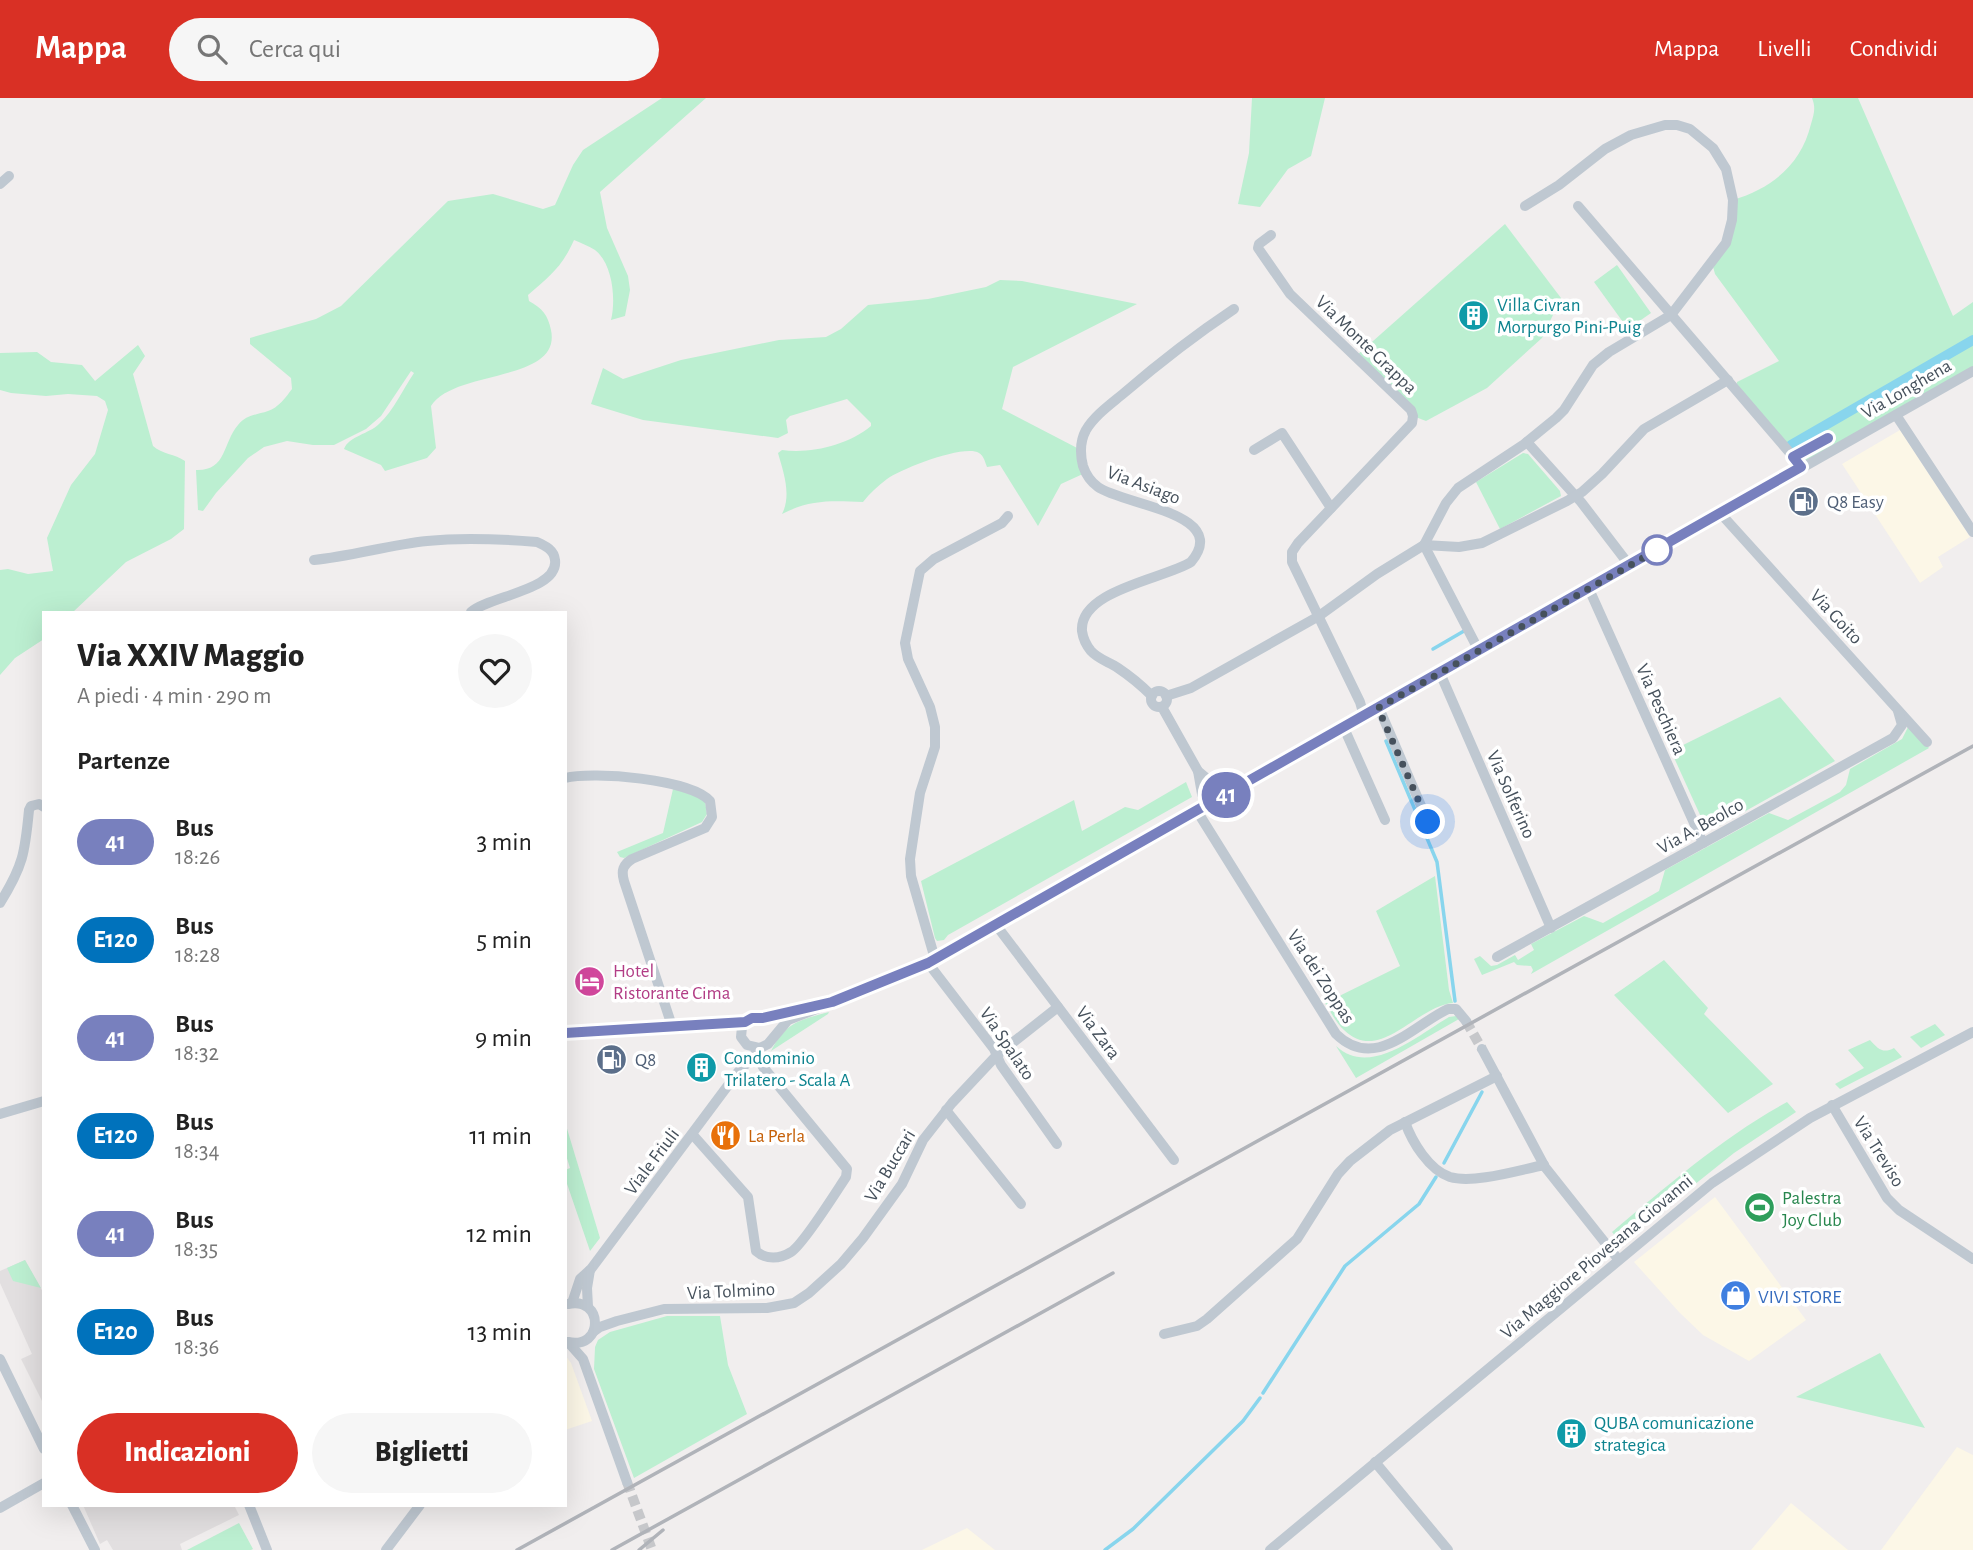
<!DOCTYPE html>
<html lang="it">
<meta charset="utf-8">
<style>
:root{--surface:#fff;--page:#f6f6f6;--text:#222;--muted:#767676;--accent:#d93025}
body{margin:0;font-family:"Alegreya Sans",sans-serif;background:var(--page);color:var(--text);height:100vh;display:flex;flex-direction:column;font-size:26px;white-space:nowrap}
*{box-sizing:border-box;margin:0}
p{font-size:23px;color:var(--muted)}
.icon{flex:none;width:38px;height:38px;fill:none;stroke:currentColor;stroke-width:2;stroke-linecap:round;stroke-linejoin:round}
.map{position:relative;flex:1;overflow:hidden}
.panel{position:absolute;left:42px;top:513px;width:525px;height:896px;display:flex;flex-direction:column;background:var(--surface);border-radius:0px;box-shadow:0 7px 28px #0002}
.panel>*{flex:none}
.badge{padding:0 14px;border-radius:23px;font-size:24px;line-height:46px}
.you{position:absolute;width:35px;height:35px;margin:-18px;border:5px solid #fff;border-radius:50%;background:#1a73e8;box-shadow:0 0 0 10px #1a73e833}
.map>.badge{position:absolute;translate:-50% -50%;box-shadow:0 0 0 4px #fff}
h2{padding:0 35px;font-size:26px;line-height:63px}
.round{display:grid;place-items:center;flex:none;width:74px;height:74px;border-radius:37px;background:var(--page)}
.summary{display:flex;align-items:center;justify-content:space-between;height:119px;padding:0 35px}
h1{font-size:33px;font-weight:800;line-height:52px}
.action{display:flex;gap:14px;margin-top:auto;padding:14px 35px}
.action a{flex:1;height:80px;border-radius:42px;background:var(--accent);color:#fff;font-size:28px;font-weight:800;line-height:80px;text-align:center}
.action a+a{background:var(--page);color:var(--text)}
ul{padding:0;list-style:none}
li{display:flex;align-items:center;gap:21px;height:98px;padding:0 35px}
li div{flex:1}
li b{display:block;font-size:26px}
li em{font-style:normal}
li .badge{min-width:77px;font-weight:700;text-align:center}
header{display:flex;align-items:center;gap:42px;box-sizing:border-box;height:98px;padding:0 35px;background:var(--accent);color:#fff}
header strong{font-size:33px}
nav{display:flex;gap:38px;margin-inline-start:auto;font-size:24px}
.search{width:490px;height:63px;background:var(--page);display:flex;align-items:center;gap:18px;box-sizing:border-box;padding:0 24px;border-radius:38px;color:var(--muted);font-size:26px}
.map>svg:first-child{display:block}
.commercial{fill:#fcf7e7}
.education{fill:#e2dfe0}
.green{fill:#bcefd1}
.lines{fill:none;stroke-linecap:round;stroke-linejoin:round}
.stream{stroke:#88d5ed;stroke-width:3.5}
.canal{stroke:#88d5ed;stroke-width:10}
.minor-tunnel{stroke:#c6c7ca;stroke-width:10;stroke-dasharray:10 5;stroke-linecap:butt}
.minor{stroke:#bfc8d1;stroke-width:10}
.rail{stroke:#b0b3b9;stroke-width:3.5}
.line-casing{stroke:#fff;stroke-width:16}
.line{stroke:#7880be;stroke-width:10}
.walk{stroke:#46515c;stroke-width:7;stroke-dasharray:0 12.6}
.stop-dot{fill:#fff;stroke:#7880be;stroke-width:3.5}
.labels{text-anchor:middle;stroke-width:7;stroke-linejoin:round;paint-order:stroke}
.culture-label{font-size:19px;fill:#0d838f;stroke:#fff;text-anchor:start}
.street-label{font-size:19px;fill:#46515c;stroke:#fff}
.service-label{font-size:19px;fill:#4e5e75;stroke:#fff;text-anchor:start}
.hotel-label{font-size:19px;fill:#b23c85;stroke:#fff;text-anchor:start}
.food-label{font-size:19px;fill:#c56008;stroke:#fff;text-anchor:start}
.leisure-label{font-size:19px;fill:#27864d;stroke:#fff;text-anchor:start}
.shop-label{font-size:19px;fill:#366cbe;stroke:#fff;text-anchor:start}
</style>
<header>
<strong>Mappa</strong>
<div class="search"><svg class="icon" aria-label="search" viewBox="0 0 24 24"><circle cx="10" cy="10" r="6"/><path d="M15 15l6 6"/></svg>Cerca qui</div>
<nav><a>Mappa</a><a>Livelli</a><a>Condividi</a></nav>
</header>
<div class="map">
<svg width="1973" height="1452" viewBox="0 0 1973 1452">
<rect width="100%" height="100%" fill="#f1eeee"/>
<g class="commercial">
<path d="M 1900,332 L 1970,439 L 1938,459 L 1943,469 L 1920,485 L 1842,366 Z"/>
<path d="M 1715,1099 L 1806,1222 L 1749,1263 L 1703,1237 L 1679,1214 L 1634,1164 Z"/>
<path d="M 565,1257 L 571,1265 L 592,1323 L 565,1332 Z"/>
<path d="M 1957,1349 L 1973,1357 L 1973,1452 L 1881,1452 Z"/>
<path d="M 1791,1405 L 1848,1452 L 1751,1452 Z"/>
<path d="M 967,1430 L 995,1452 L 922,1452 Z"/>
</g>
<g class="education">
<path d="M 25,1162 L 44,1196 L 44,1307 L 21,1261 L 32,1256 L 0,1185 L 0,1173 Z"/>
<path d="M 83,1407 L 234,1407 L 239,1417 L 180,1446 L 182,1452 L 113,1452 L 107,1442 L 100,1446 Z"/>
</g>
<g class="green">
<path d="M 662,0 L 706,0 L 600,94 L 607,130 L 628,178 L 630,192 L 625,218 L 611,222 C 616,202 613,166 595,152 C 589,148 581,145 574,142 C 562,169 550,178 528,197 L 529,203 C 542,210 548,217 551,232 C 562,285 454,271 431,308 L 436,350 L 427,360 L 385,373 L 381,367 L 344,351 C 349,338 369,336 379,326 C 394,312 403,291 414,275 L 411,273 L 381,318 L 366,331 L 334,347 L 313,347 L 287,343 L 264,349 L 248,360 L 216,395 L 203,413 L 198,412 L 196,372 C 227,373 222,346 238,327 C 246,317 256,317 268,313 C 278,310 286,299 292,291 L 291,280 L 250,246 L 250,240 L 316,221 L 341,208 L 448,103 L 493,96 L 543,111 L 555,107 L 573,67 L 583,52 Z"/>
<path d="M 1252,0 L 1325,0 L 1311,58 L 1288,71 L 1260,109 L 1238,106 L 1249,55 Z"/>
<path d="M 1812,0 L 1858,0 L 1953,218 L 1973,204 L 1973,273 L 1802,369 L 1737,286 L 1737,284 L 1779,263 L 1715,176 L 1712,165 L 1726,145 L 1733,102 C 1772,90 1801,67 1811,26 C 1814,16 1816,10 1812,0 Z"/>
<path d="M 1505,126 L 1561,200 L 1542,240 L 1487,290 L 1426,323 L 1413,318 L 1355,259 Z"/>
<path d="M 1617,167 L 1651,215 L 1628,231 L 1594,184 Z"/>
<path d="M 1000,182 L 1022,183 L 1137,206 L 1013,269 L 1002,311 L 1081,352 L 1085,375 L 1061,386 L 1038,428 L 1000,367 L 987,369 C 985,364 984,358 979,355 C 964,346 901,371 887,381 C 878,388 870,395 863,404 C 832,403 811,401 782,416 C 792,397 783,373 778,355 L 782,352 C 811,356 848,347 871,328 L 871,325 L 847,301 L 790,318 L 786,322 L 788,335 L 778,340 L 643,322 L 591,306 L 603,270 L 623,281 L 681,262 L 779,242 L 826,239 L 841,231 L 868,207 L 928,201 L 986,189 Z"/>
<path d="M 138,247 L 145,258 L 133,276 L 153,348 C 162,356 175,356 185,363 L 184,431 L 171,441 L 126,464 L 73,514 L 44,514 L 44,541 L 15,560 L 0,577 L 0,472 L 8,471 L 28,476 L 53,473 L 47,440 L 71,387 L 95,356 L 108,312 L 105,303 L 97,298 L 68,296 L 46,298 L 11,295 L 0,292 L 0,255 L 37,254 L 51,264 L 82,267 L 95,283 Z"/>
<path d="M 1523,355 L 1528,356 L 1560,393 L 1561,398 L 1500,431 L 1476,384 Z"/>
<path d="M 1780,599 L 1835,663 L 1717,729 L 1706,730 L 1671,653 Z"/>
<path d="M 1908,629 L 1911,630 L 1929,650 L 1531,876 L 1533,872 L 1531,868 L 1517,867 L 1514,864 L 1482,877 L 1474,861 L 1480,858 L 1491,868 L 1497,867 L 1515,857 L 1518,862 L 1534,852 L 1531,846 L 1584,818 L 1603,825 L 1659,793 L 1665,772 L 1769,715 L 1788,722 L 1840,694 L 1846,687 L 1850,671 L 1902,641 Z"/>
<path d="M 1186,684 L 1192,699 L 948,837 L 944,842 L 937,843 L 935,840 L 921,783 L 1074,702 L 1082,733 L 1125,709 L 1138,712 Z"/>
<path d="M 673,691 L 694,695 L 705,703 L 707,716 L 702,724 L 624,760 L 620,759 L 617,754 L 663,735 Z"/>
<path d="M 1435,778 L 1449,892 L 1453,905 C 1416,908 1380,967 1344,932 C 1336,925 1331,914 1325,905 L 1400,868 L 1376,813 Z"/>
<path d="M 1664,862 L 1708,910 L 1704,916 L 1773,986 L 1728,1015 L 1614,897 Z"/>
<path d="M 829,914 L 828,916 L 771,953 C 785,925 799,922 829,914 Z"/>
<path d="M 1456,918 L 1459,921 L 1356,980 L 1336,948 C 1370,980 1418,937 1449,919 Z"/>
<path d="M 1935,926 L 1945,937 L 1921,950 L 1910,939 Z"/>
<path d="M 1870,942 C 1878,951 1883,956 1894,950 L 1902,959 L 1840,991 L 1835,986 L 1864,970 L 1848,952 Z"/>
<path d="M 1787,1004 L 1796,1014 L 1734,1055 L 1624,1143 L 1618,1141 L 1612,1134 C 1668,1087 1723,1039 1787,1004 Z"/>
<path d="M 565,1024 L 600,1140 L 590,1153 L 565,1080 L 565,1072 L 570,1070 L 565,1054 Z"/>
<path d="M 25,1162 L 41,1190 L 13,1183 L 7,1170 Z"/>
<path d="M 667,1218 L 720,1218 L 728,1267 L 747,1316 L 634,1380 L 594,1271 L 595,1249 L 598,1242 L 610,1234 Z"/>
<path d="M 1880,1255 L 1925,1330 L 1796,1299 Z"/>
<path d="M 239,1425 L 253,1451 L 251,1452 L 187,1452 Z"/>
</g>
<g class="lines">
<g class="stream">
<path d="M 1433,551 L 1464,533"/>
<path d="M 1386,643 L 1437,764 L 1455,903"/>
<path d="M 1444,1065 L 1482,994"/>
<path d="M 1263,1295 L 1345,1168 L 1419,1106 L 1436,1079"/>
<path d="M 1105,1452 L 1133,1431 L 1243,1323 L 1260,1300"/>
</g>
<path class="canal" d="M 1791,347 L 1973,242"/>
<g class="minor-tunnel">
<path d="M 1466,923 L 1482,951"/>
<path d="M 627,1384 L 652,1452"/>
</g>
<g class="minor">
<path d="M 0,86 L 9,78"/>
<path d="M 1578,108 L 1802,369"/>
<path d="M 1271,137 L 1259,146 L 1258,150 L 1290,196 L 1411,312 L 1413,318 L 1412,325 L 1298,445 L 1292,454 L 1292,464 L 1360,604 L 1364,618"/>
<path d="M 1896,317 L 1973,434"/>
<path d="M 1527,344 L 1581,404 L 1630,468"/>
<path d="M 1254,352 L 1282,335 L 1331,410"/>
<path d="M 1721,416 L 1927,644"/>
<path d="M 1424,447 L 1459,449 L 1482,445 L 1567,403 L 1582,394 L 1602,376 L 1644,331 L 1728,282"/>
<path d="M 1424,447 L 1479,553"/>
<path d="M 314,462 C 352,458 389,447 427,443 C 464,439 501,441 537,444 C 546,448 554,452 555,462 C 559,492 489,498 471,514"/>
<path d="M 1589,491 L 1703,745"/>
<path d="M 1440,575 L 1551,830"/>
<circle cx="1159" cy="601" r="8"/>
<path d="M 1152,598 C 1142,588 1130,578 1118,570 C 1109,564 1098,561 1091,553 C 1086,547 1083,540 1082,533 C 1079,492 1164,481 1191,464 C 1232,415 1123,407 1098,389 C 1091,384 1086,377 1083,368 C 1080,356 1080,343 1086,332 C 1095,317 1111,306 1124,295 C 1159,265 1195,237 1234,211"/>
<path d="M 1166,598 L 1191,590 L 1319,518 L 1377,476 L 1424,447 L 1446,405 L 1458,390 L 1523,347 L 1556,320 L 1564,312 L 1593,267 L 1609,254 L 1671,217 L 1726,145 L 1732,122 L 1733,102 L 1726,71 L 1713,50 L 1690,31 L 1677,27 L 1665,27 L 1631,37 L 1605,51 L 1559,87 L 1525,108"/>
<path d="M 1162,609 L 1198,673 L 1216,688 L 1222,699"/>
<path d="M 1379,610 L 1428,724"/>
<path d="M 1344,630 L 1385,722"/>
<path d="M 1198,673 L 1202,696 L 1208,707"/>
<path d="M 565,680 C 593,673 691,681 710,703 L 712,719 L 705,730 L 632,761 C 623,767 621,772 624,783 L 672,928"/>
<path d="M 1197,713 L 1336,936 C 1375,974 1412,928 1448,911 L 1456,911 L 1466,923"/>
<path d="M 0,805 C 23,768 25,755 29,712 L 31,708 L 39,706 L 44,709"/>
<path d="M 996,827 L 1174,1062"/>
<path d="M 1497,859 L 1893,640 L 1902,627 L 1898,613"/>
<path d="M 935,861 L 911,778 L 910,761 L 920,695 L 935,649 L 935,629 L 930,609 L 908,561 L 905,545 L 920,473 L 934,461 L 1002,425 L 1008,418"/>
<path d="M 928,865 L 994,951 L 1001,967 L 1057,1046"/>
<path d="M 832,904 L 763,920 L 752,920 L 742,929 L 741,939 L 747,947 L 760,950 L 768,946 L 788,922 L 860,894 L 935,861 L 1973,273"/>
<path d="M 565,935 L 745,924"/>
<path d="M 1482,951 L 1545,1069 L 1618,1161"/>
<path d="M 1832,1007 L 1887,1100 L 1899,1112 L 1973,1161"/>
<path d="M 946,1012 L 1021,1106"/>
<path d="M 0,1016 L 44,1003"/>
<path d="M 1405,1024 C 1412,1044 1429,1072 1450,1079 C 1474,1086 1519,1072 1544,1067"/>
<path d="M 693,1037 L 748,1099 L 756,1153 C 766,1162 780,1161 791,1154 C 803,1147 836,1094 846,1079 L 847,1071 L 763,969 L 755,956"/>
<path d="M 572,1205 L 580,1181 L 591,1171 L 738,974 L 759,953"/>
<path d="M 588,1209 L 587,1190 L 590,1172"/>
<path d="M 593,1234 L 600,1229 L 617,1223 L 664,1211 L 767,1210 L 794,1205 L 809,1195 L 841,1166 L 863,1140 L 902,1086 L 923,1042 L 952,1005 L 997,957 L 1058,909"/>
<path d="M 1164,1236 L 1197,1228 L 1207,1221 L 1297,1141 L 1338,1076 L 1350,1063 L 1390,1032 L 1497,978"/>
<path d="M 565,1244 L 568,1244 L 583,1261 L 627,1384"/>
<path d="M 568,1244 C 604,1252 604,1198 568,1206"/>
<path d="M 0,1261 L 44,1351"/>
<path d="M 1375,1364 L 1448,1452"/>
<path d="M 72,1407 L 95,1452"/>
<path d="M 249,1407 L 267,1452"/>
<path d="M 0,1410 L 44,1385"/>
<path d="M 386,1452 L 420,1407"/>
<path d="M 1270,1452 L 1712,1085 L 1810,1020 L 1973,934"/>
</g>
<g class="rail">
<path d="M 517,1452 L 1973,648"/>
<path d="M 612,1452 L 1113,1175"/>
<path d="M 639,1452 L 663,1432"/>
</g>
</g>
<g class="lines">
<defs>
<path id="line" d="M 565,935 L 745,924 L 752,920 L 763,920 L 832,904 L 928,865 L 1801,369 L 1793,359 L 1828,340"/>
</defs>
<use href="#line" class="line-casing"/>
<use href="#line" class="line"/>
<path class="walk" d="M 1428,724 L 1378,610 L 1657,452"/>
</g>
<defs>
<symbol id="building-disc" viewBox="-11 -11 22 22"><circle r="9.5" fill="#0f9aa8" stroke="#fff"/><path d="M-4-6H4V6H1V3H-1V6H-4ZM-2.5-4.3h1.7v1.8h-1.7ZM.8-4.3h1.7v1.8H.8ZM-2.5-1h1.7V.8h-1.7ZM.8-1h1.7V.8H.8Z" fill="#fff"/></symbol>
<symbol id="fuel-disc" viewBox="-11 -11 22 22"><circle r="9.5" fill="#5c6f8a" stroke="#fff"/><path d="M-5.5-6h7V0h2V4h1.3V-2.5L3-4.5l.8-.8L6-3V5H2.5V1h-1V6h-7ZM-4.2-4.7v3.2H.2V-4.7Z" fill="#fff"/></symbol>
<symbol id="hotel-disc" viewBox="-11 -11 22 22"><circle r="9.5" fill="#d1479c" stroke="#fff"/><path d="M-6-4.5h1.5V1H6V5H4.5V3h-9V5H-6ZM-4 0a1.8 1.8 0 1 1 3.6 0ZM.5 0V-2.5h3Q6-2.5 6 0Z" fill="#fff"/></symbol>
<symbol id="restaurant-disc" viewBox="-11 -11 22 22"><circle r="9.5" fill="#e8710a" stroke="#fff"/><path d="M-5-6h1v4h1v-4h1v4h1v-4h1v5L-1.5 .5V6h-2V.5L-5-1ZM5-6V6H3V1.5H1.5Q1.5-4 5-6Z" fill="#fff"/></symbol>
<symbol id="stadium-disc" viewBox="-11 -11 22 22"><circle r="9.5" fill="#2e9e5b" stroke="#fff"/><path d="M0-5a6.5 5 0 1 0 0 10a6.5 5 0 1 0 0-10ZM-3.5-1.8h7v3.6h-7Z" fill="#fff"/></symbol>
<symbol id="shop-disc" viewBox="-11 -11 22 22"><circle r="9.5" fill="#3f7fe0" stroke="#fff"/><path d="M-5-2.5h2.3a2.7 3.5 0 0 1 5.4 0H5L5.5 6h-11ZM-1.5-2.5h3a1.5 2.3 0 0 0-3 0Z" fill="#fff"/></symbol>
</defs>
<g fill-rule="evenodd">
<use href="#building-disc" x="1456" y="200" width="35" height="35"/>
<use href="#fuel-disc" x="1786" y="386" width="35" height="35"/>
<use href="#hotel-disc" x="572" y="866" width="35" height="35"/>
<use href="#fuel-disc" x="594" y="944" width="35" height="35"/>
<use href="#building-disc" x="684" y="952" width="35" height="35"/>
<use href="#restaurant-disc" x="708" y="1020" width="35" height="35"/>
<use href="#stadium-disc" x="1742" y="1092" width="35" height="35"/>
<use href="#shop-disc" x="1718" y="1180" width="35" height="35"/>
<use href="#building-disc" x="1554" y="1318" width="35" height="35"/>
</g>
<circle class="stop-dot" cx="1657" cy="452" r="14"/>
<g class="labels">
<g class="culture-label">
<text x="1497" y="213">Villa Civran<tspan x="1497" dy="22">Morpurgo Pini-Puig</tspan></text>
<text x="724" y="966">Condominio<tspan x="724" dy="22">Trilatero - Scala A</tspan></text>
<text x="1594" y="1331">QUBA comunicazione<tspan x="1594" dy="22">strategica</tspan></text>
</g>
<g class="street-label">
<text transform="translate(1367 246) rotate(44)" y="7">Via Monte Grappa</text>
<text transform="translate(1906 290) rotate(-30)" y="7">Via Longhena</text>
<text transform="translate(1144 386) rotate(21)" y="7">Via Asiago</text>
<text transform="translate(1837 518) rotate(47)" y="7">Via Goito</text>
<text transform="translate(1662 611) rotate(66)" y="7">Via Peschiera</text>
<text transform="translate(1512 696) rotate(66)" y="7">Via Solferino</text>
<text transform="translate(1700 727) rotate(-29)" y="7">Via A. Beolco</text>
<text transform="translate(1322 878) rotate(57)" y="7">Via dei Zoppas</text>
<text transform="translate(1099 934) rotate(53)" y="7">Via Zara</text>
<text transform="translate(1008 945) rotate(56)" y="7">Via Spalato</text>
<text transform="translate(1880 1053) rotate(58)" y="7">Via Treviso</text>
<text transform="translate(651 1063) rotate(-53)" y="7">Viale Friuli</text>
<text transform="translate(889 1067) rotate(-59)" y="7">Via Buccari</text>
<text transform="translate(1596 1158) rotate(-40)" y="7">Via Maggiore Piovesana Giovanni</text>
<text transform="translate(731 1192) rotate(-3)" y="7">Via Tolmino</text>
</g>
<g class="service-label">
<text x="1827" y="410">Q8 Easy</text>
<text x="635" y="968">Q8</text>
</g>
<g class="hotel-label">
<text x="613" y="879">Hotel<tspan x="613" dy="22">Ristorante Cima</tspan></text>
</g>
<g class="food-label">
<text x="748" y="1044">La Perla</text>
</g>
<g class="leisure-label">
<text x="1782" y="1106">Palestra<tspan x="1782" dy="22">Joy Club</tspan></text>
</g>
<g class="shop-label">
<text x="1758" y="1205">VIVI STORE</text>
</g>
</g>
</svg>
<div class="you" style="left:1428px;top:724px"></div>
<b class="badge" style="left:1226px;top:697px;background:#7880be;color:#fff">41</b>
<section class="panel">
<div class="summary"><div><h1>Via XXIV Maggio</h1><p>A piedi · 4 min · 290 m</p></div><a class="round"><svg class="icon" aria-label="heart" viewBox="0 0 24 24"><path d="M12 20l-8-8c-3-5 5-10 8-4 3-6 11-1 8 4z"/></svg></a></div>
<h2>Partenze</h2>
<ul>
<li><span class="badge" style="background:#7880be;color:#fff">41</span><div><b>Bus</b><p>18:26</p></div><em>3 min</em></li>
<li><span class="badge" style="background:#0072bc;color:#fff">E120</span><div><b>Bus</b><p>18:28</p></div><em>5 min</em></li>
<li><span class="badge" style="background:#7880be;color:#fff">41</span><div><b>Bus</b><p>18:32</p></div><em>9 min</em></li>
<li><span class="badge" style="background:#0072bc;color:#fff">E120</span><div><b>Bus</b><p>18:34</p></div><em>11 min</em></li>
<li><span class="badge" style="background:#7880be;color:#fff">41</span><div><b>Bus</b><p>18:35</p></div><em>12 min</em></li>
<li><span class="badge" style="background:#0072bc;color:#fff">E120</span><div><b>Bus</b><p>18:36</p></div><em>13 min</em></li>
</ul>
<div class="action"><a>Indicazioni</a><a>Biglietti</a></div>
</section>
</div>
